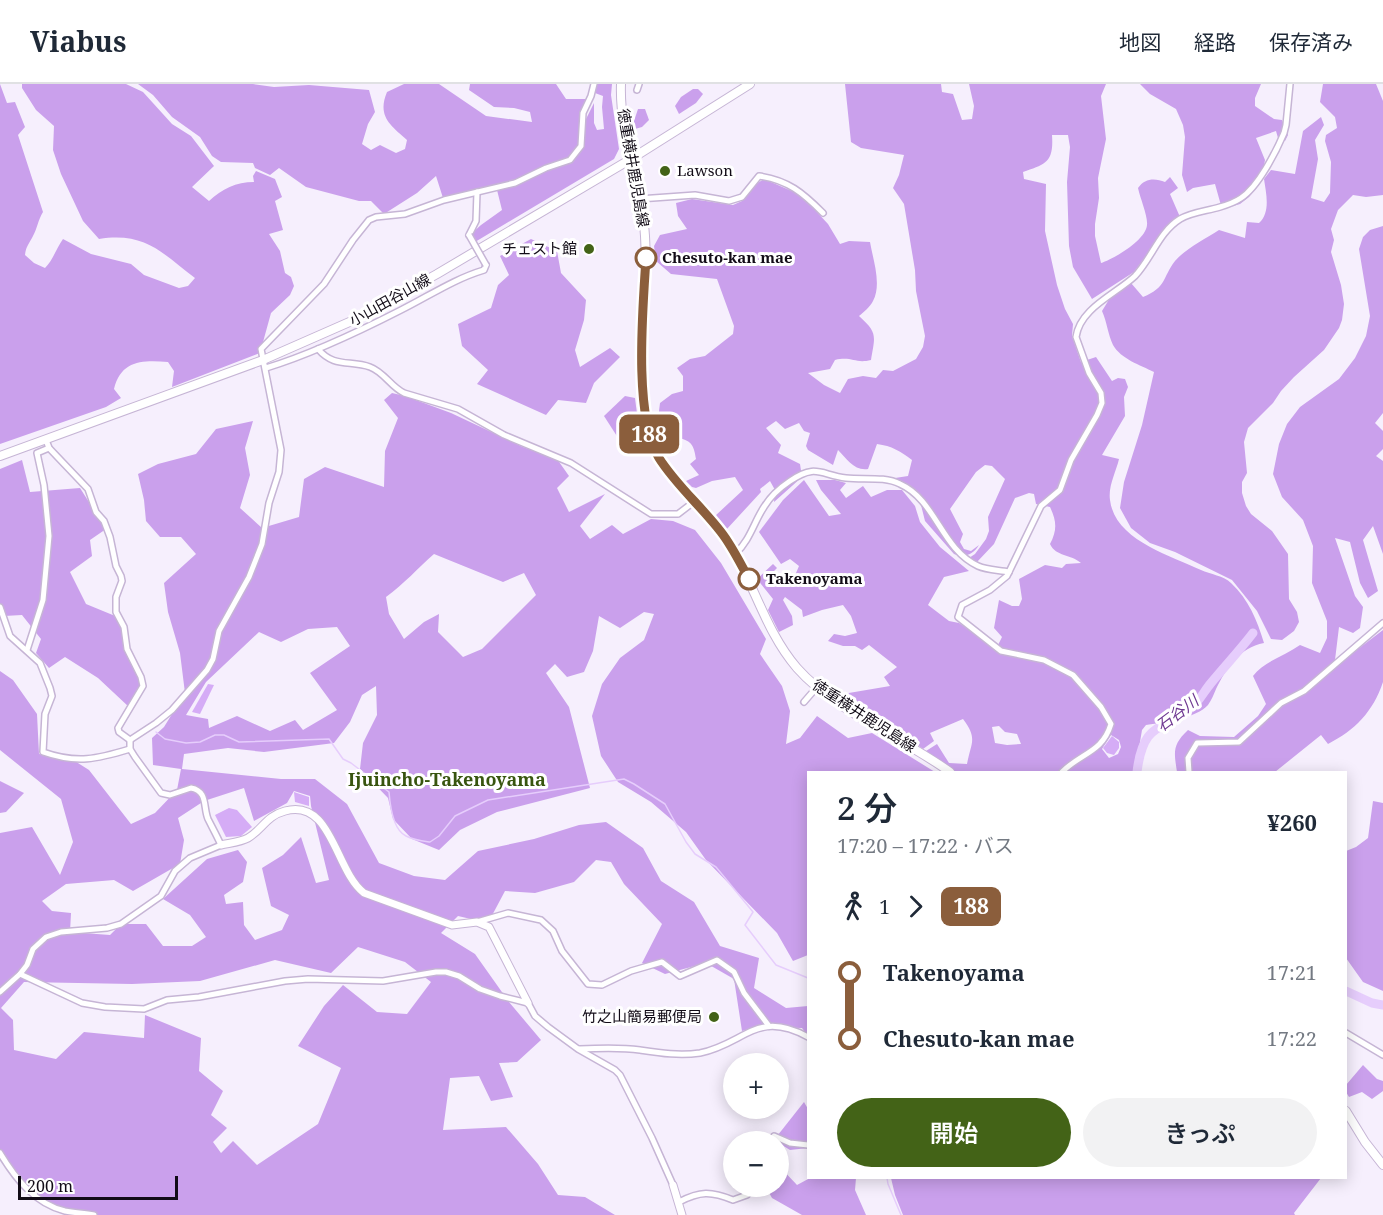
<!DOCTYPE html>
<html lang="ja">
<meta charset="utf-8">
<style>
:root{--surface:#fff;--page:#f2f2f3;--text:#1f2937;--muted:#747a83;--line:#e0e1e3;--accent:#436317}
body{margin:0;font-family:"Noto Serif","Noto Sans JP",serif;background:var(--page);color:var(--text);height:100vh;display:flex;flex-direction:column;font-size:22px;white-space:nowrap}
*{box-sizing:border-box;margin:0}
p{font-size:20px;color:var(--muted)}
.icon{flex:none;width:33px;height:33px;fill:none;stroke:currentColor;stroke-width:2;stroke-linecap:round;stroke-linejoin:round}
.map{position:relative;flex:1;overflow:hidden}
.details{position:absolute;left:807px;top:687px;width:540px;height:408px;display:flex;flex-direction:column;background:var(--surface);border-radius:0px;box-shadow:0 3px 15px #0003}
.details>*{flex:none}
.badge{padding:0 12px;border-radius:9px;font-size:21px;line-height:39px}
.controls{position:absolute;left:723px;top:969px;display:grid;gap:12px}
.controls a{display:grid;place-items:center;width:66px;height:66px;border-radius:50%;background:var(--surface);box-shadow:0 3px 15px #0003;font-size:30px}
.scale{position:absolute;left:18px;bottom:15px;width:160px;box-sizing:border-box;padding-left:6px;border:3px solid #120c17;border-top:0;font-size:16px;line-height:21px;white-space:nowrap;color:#120c17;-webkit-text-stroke:4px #fff;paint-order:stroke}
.map>.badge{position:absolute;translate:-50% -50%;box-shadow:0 0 0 3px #fff}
.legs{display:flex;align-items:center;gap:9px;height:66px;padding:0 30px;font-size:20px}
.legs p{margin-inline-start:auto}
.headline{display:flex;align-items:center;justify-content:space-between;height:102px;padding:0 30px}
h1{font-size:33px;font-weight:600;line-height:45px}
.button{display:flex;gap:12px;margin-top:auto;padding:12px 30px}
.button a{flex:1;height:69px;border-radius:36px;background:var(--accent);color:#fff;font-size:24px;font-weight:600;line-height:69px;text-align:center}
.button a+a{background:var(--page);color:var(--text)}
ul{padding:0 30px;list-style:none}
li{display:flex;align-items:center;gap:21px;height:66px;font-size:22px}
li i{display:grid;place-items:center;width:9px;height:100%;margin:0 8px;background:currentColor}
li i::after{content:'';width:15px;height:15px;margin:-8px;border:4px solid;border-radius:50%;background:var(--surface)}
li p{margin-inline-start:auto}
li:first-child i{background:linear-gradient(#0000 50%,currentColor 0)}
li:last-child i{background:linear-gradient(currentColor 50%,#0000 0)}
header{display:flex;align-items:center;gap:36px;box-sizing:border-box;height:84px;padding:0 30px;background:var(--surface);border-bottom:2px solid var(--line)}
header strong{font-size:28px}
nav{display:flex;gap:33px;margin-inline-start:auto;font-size:21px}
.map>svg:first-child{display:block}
.green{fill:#d5acf6}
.forest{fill:#caa0ec;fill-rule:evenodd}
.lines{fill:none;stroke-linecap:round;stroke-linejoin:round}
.stream{stroke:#e6cdfc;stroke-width:1.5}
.river{stroke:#e6cdfc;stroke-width:9}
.minor-casing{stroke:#c6b5d5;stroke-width:8}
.tertiary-casing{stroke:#c6b5d5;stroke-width:9}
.secondary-casing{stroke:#c6b5d5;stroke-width:10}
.minor{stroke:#fff;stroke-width:5}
.tertiary{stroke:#fff;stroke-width:7}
.secondary{stroke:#fff;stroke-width:8}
.minor-bridge-casing{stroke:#c6b5d5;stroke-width:8;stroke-linecap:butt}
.minor-bridge{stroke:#fff;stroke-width:5}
.line-1-casing{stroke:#fff;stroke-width:14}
.line-1{stroke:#8b5e3c;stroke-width:9}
.poi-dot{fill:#436317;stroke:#fff;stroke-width:2}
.stop-1-dot{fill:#fff;stroke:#8b5e3c;stroke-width:3}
.labels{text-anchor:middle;stroke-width:6;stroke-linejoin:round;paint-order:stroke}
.street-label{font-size:15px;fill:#120c17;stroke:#fff}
.poi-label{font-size:15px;fill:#120c17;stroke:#fff;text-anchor:end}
.stop-label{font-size:15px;font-weight:bold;fill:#120c17;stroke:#fff;text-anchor:start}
.water-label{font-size:16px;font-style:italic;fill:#6e3891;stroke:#fff}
.quarter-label{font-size:18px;font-weight:bold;fill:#38550f;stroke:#fff}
</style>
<header>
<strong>Viabus</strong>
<nav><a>地図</a><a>経路</a><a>保存済み</a></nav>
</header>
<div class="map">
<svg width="1383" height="1131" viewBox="0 0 1383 1131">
<rect width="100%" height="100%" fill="#f6effd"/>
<g class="green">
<path d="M 208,600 L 214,601 L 200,630 L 192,628 Z"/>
<path d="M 1112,652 L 1119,658 L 1119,664 L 1114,671 L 1107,669 L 1103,664 Z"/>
<path d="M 294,708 L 309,713 L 309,722 L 295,718 Z"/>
<path d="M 229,724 L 237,726 L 252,743 L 241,752 L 226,753 L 215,731 Z"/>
</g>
<g class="forest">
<path d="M 0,0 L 7,19 L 15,18 L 25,43 L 18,51 L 43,128 C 38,136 37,145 33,152 C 29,160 26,162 25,171 L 34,179 L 45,184 C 53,176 56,165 63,155 L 91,170 L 131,180 L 144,191 L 179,204 L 188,202 L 195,194 C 161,168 145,148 99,155 L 83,137 L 61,90 L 53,66 L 54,42 L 36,26 L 22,4 L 22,0 L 126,0 L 143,8 L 172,40 L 191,52 L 214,82 L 192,103 L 209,117 C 222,105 236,98 254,98 L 253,92 L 256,87 L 275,95 L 282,113 L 275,117 L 283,146 L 269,150 L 280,167 L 285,189 L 291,193 L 294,202 L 290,211 L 271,229 L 260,269 L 172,303 L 174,287 L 168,278 C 143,276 121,276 114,305 L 121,314 L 106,323 L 0,360 Z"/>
<path d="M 138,0 L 253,0 L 274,3 L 309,1 L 369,6 L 375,28 L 368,40 L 362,60 L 371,66 L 380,61 L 396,69 L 405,65 L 407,56 C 390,41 377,32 387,8 L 404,0 L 439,0 L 486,32 L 532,38 L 530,28 L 514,24 L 494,23 L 469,6 L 470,0 L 556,0 L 566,15 L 590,15 L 586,24 L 585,37 L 594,19 L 594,39 L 597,46 L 604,45 L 602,23 L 603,12 L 595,9 L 597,0 L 612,0 L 611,11 L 619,65 L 614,75 L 475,158 L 471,150 L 481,141 L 502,126 L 496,102 L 473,106 L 443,114 L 436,92 L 417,109 L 384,130 L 371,117 L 359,117 L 306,103 L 279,84 L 270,91 L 255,84 L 253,79 L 221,78 L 212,72 L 200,53 L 172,33 L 153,11 Z"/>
<path d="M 845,0 L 941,0 L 942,8 L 953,10 L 962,36 L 972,35 L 974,22 L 969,0 L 1106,0 L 1101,12 L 1106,55 L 1098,94 L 1099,114 L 1095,140 L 1095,152 L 1101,179 C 1114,175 1146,156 1147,141 C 1148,132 1140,114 1138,104 C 1145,94 1155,94 1165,98 L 1170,93 L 1178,104 L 1170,110 L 1180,133 L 1155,160 L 1134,188 L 1092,215 L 1073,183 L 1069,162 L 1067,98 L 1070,63 L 1068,51 L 1052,51 C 1054,79 1045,80 1023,88 L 1024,95 L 1046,100 L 1045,147 L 1057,201 L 1065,225 L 1073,240 L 1072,252 L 1081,278 L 1096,273 L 1112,297 L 1118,294 L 1125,295 L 1128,303 L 1124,313 L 1125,332 L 1102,371 L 1119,375 C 1116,388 1108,402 1110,416 C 1115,456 1169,471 1201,486 C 1210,490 1224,492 1231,499 C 1249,516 1257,536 1264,559 C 1239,564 1227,583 1216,605 C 1214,610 1211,617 1208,621 C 1197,634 1162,639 1146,641 L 1142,646 L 1135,688 L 956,688 L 926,667 L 937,660 L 949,679 L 967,680 C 971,658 978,655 963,635 L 930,649 L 934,657 L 923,665 C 896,644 865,631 837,611 L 890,602 L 884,593 L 897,583 L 869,561 L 862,566 L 855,562 L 843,562 L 828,557 L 834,550 L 845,552 L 857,549 L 851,532 L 843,521 L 822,526 L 803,533 L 802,526 L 785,513 L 783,516 L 792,532 L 793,541 L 779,548 L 768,526 L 773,515 L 757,495 L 773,480 L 777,484 L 771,490 L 778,502 L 793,496 L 799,482 L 790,475 L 781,480 L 759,448 L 783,416 L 804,396 L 829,432 L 841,430 L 821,406 L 816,396 L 835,396 L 846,399 L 840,406 L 846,414 L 863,402 L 871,413 L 887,406 L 902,406 L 915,422 L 920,438 L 940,463 L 969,487 L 944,493 L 928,521 L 949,537 L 959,539 L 997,563 L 1002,553 L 994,544 L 999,516 L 1012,522 L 1019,522 L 1022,515 L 1019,495 L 1045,481 L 1062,484 L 1066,480 L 1081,479 C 1071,470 1056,473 1050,460 C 1057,446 1057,438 1050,423 L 1036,420 L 1034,410 L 1029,409 L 1015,414 L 994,460 L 977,478 L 969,474 L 975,470 L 986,455 L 989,447 L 988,433 L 1005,395 L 992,382 L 985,381 L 976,388 L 950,425 L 963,450 L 960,458 L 964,465 L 971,467 L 979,461 C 973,471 964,474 954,470 L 925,437 L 921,421 L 910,403 L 895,394 L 908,392 L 912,376 C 900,367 892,362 877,360 L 868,385 C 854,387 847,375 838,366 L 833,381 L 808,366 L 806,362 L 810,349 L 804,347 L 799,339 L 785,345 L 776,337 L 766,344 L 781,361 L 778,369 L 800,380 L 802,393 L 774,418 L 775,406 L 770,397 L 760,405 L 761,408 L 726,446 L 715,432 L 743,406 L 735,393 L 712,397 L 696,404 L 692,403 L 686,397 L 699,391 L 690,380 L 696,375 C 694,362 692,357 679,354 L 675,358 L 657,343 L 660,319 L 672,310 L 683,307 L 683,292 L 677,284 L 690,275 L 705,272 L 733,250 L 734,242 L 717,195 L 671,190 L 656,177 L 654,162 L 660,151 L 687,145 L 678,132 L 676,119 L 692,115 L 733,121 L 742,117 L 756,100 L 764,95 L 801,111 L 828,140 L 840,160 L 849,157 L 870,158 C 873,176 882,200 873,217 C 870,223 864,228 859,232 C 878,249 875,252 871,276 C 855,280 852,272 835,276 L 830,285 L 808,289 L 824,301 L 840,309 L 848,295 L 863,292 L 876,294 L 883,286 L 893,287 L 916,275 L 923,263 L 925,252 L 916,207 L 915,186 L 904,120 L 893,104 L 899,91 L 904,71 L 861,64 L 851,58 ZM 999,642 L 1005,648 L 1017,650 L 1021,660 L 1007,661 L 995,659 L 992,643 ZM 1111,651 L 1119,656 L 1121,663 L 1118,670 L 1109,674 L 1102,665 Z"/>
<path d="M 1140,0 L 1261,0 L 1255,14 L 1255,22 L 1274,35 L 1282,36 L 1288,51 L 1285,57 L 1278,54 L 1276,47 L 1256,54 L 1265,76 L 1262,93 L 1258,102 L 1249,113 L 1240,120 L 1222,125 L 1215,100 L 1193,104 L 1187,108 L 1182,91 L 1185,53 L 1183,41 L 1176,25 L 1150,10 Z"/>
<path d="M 1323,0 L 1376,0 L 1383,17 L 1383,111 L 1366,113 L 1353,111 L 1338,126 L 1331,145 L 1334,156 L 1331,168 L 1341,201 L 1344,220 L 1342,236 L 1339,244 L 1324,266 L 1294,293 L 1281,307 L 1273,319 L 1248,344 L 1244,358 L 1247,389 L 1242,398 L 1242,409 L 1246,422 L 1251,430 L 1272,447 L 1288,470 L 1289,515 L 1297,528 L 1299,538 L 1294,547 L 1282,556 L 1271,555 L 1257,527 L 1232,496 L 1175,468 L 1150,459 L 1131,444 L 1120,424 L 1124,398 L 1142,341 L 1154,288 C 1140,281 1121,275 1113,261 C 1108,251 1107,238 1102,227 L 1113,209 L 1131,199 L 1143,213 C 1167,203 1162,194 1175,177 C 1185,165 1205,155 1219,146 L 1245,154 L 1247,138 L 1259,139 C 1271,128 1266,109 1264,95 L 1271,86 L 1295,90 L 1303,47 L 1321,33 L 1324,41 L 1315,56 L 1318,75 L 1311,114 L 1324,118 L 1330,109 L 1331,78 L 1325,57 L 1326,51 L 1337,44 L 1335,33 L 1320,18 Z"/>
<path d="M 693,5 L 698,5 L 703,10 L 696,19 L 679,30 L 675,22 L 681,13 Z"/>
<path d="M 638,25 L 645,25 L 649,36 L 642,43 L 635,45 L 633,40 Z"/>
<path d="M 1383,142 L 1383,329 L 1375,339 L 1383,347 L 1383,365 L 1376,372 L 1383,377 L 1383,470 L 1373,442 L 1363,456 L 1378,507 L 1368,514 L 1360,499 L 1350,458 L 1335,454 L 1355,512 L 1363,523 L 1360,544 L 1353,549 L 1339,543 L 1335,576 L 1341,578 L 1383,546 C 1383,558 1383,588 1383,598 C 1373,628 1355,646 1328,660 L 1321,651 L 1275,688 L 1177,688 C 1174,668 1172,661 1188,646 L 1200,652 L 1234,653 L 1258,632 L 1266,620 L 1253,592 C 1264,577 1285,572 1300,561 L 1320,569 L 1327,554 L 1327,537 L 1312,499 L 1313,462 L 1303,436 L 1282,413 L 1273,390 L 1279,360 L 1287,340 L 1300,323 L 1339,295 L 1355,274 L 1366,252 L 1370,232 L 1359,165 L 1363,153 L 1370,146 Z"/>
<path d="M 531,155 L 557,167 L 561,189 L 586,216 L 584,236 L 575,266 L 580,283 L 610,264 L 620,273 L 594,299 L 586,319 L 558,316 L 546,331 L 477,300 L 488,286 L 462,262 L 458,240 L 491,224 L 498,201 L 509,191 L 500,172 Z"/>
<path d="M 392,309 L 405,312 L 451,329 L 523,363 L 557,375 L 569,392 L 557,404 L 569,428 L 605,410 L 580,442 L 590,455 L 612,441 L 623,450 L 651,435 L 673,437 L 695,446 L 721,479 L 766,555 L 760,570 L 782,602 L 790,627 L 786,660 L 800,654 L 817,632 L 848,654 L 872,649 L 935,688 L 808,688 L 808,871 L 793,877 L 777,849 L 706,776 L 686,748 L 651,718 L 618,698 L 601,672 L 592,632 L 602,600 L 620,574 L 644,556 L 654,530 L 644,528 L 620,544 L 599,532 L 593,567 L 584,588 L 567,593 L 555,580 L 546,589 L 569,623 L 590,704 L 497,728 L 460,746 L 439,766 L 412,755 L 393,735 L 388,714 L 360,685 L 363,659 L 377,631 L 376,602 L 362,611 L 350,638 L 334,659 L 264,668 L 228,664 L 184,670 L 182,685 L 281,695 L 315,695 L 347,720 L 379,779 L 414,792 L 445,796 L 478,767 L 534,755 L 579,741 L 606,738 L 643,764 L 661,797 L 694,818 L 720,862 L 759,874 L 754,904 L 786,924 L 808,922 L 808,952 L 802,944 L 758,943 L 742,947 L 734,895 L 706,879 L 665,890 L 642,879 L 662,840 L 624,800 L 611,778 L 596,776 L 574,798 L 535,809 L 505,807 L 488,839 L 458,832 L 441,849 L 475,870 L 509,918 L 541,956 L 517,978 L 499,979 L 513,1013 L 491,1017 L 479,992 L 450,994 L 443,1046 L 506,1043 L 538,1080 L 558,1111 L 585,1113 L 615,1131 L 70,1131 L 35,1112 L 0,1066 L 0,749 L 32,743 L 60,791 L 73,758 L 61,715 L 0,666 L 0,587 L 13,596 L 37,630 L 39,670 L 70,674 L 89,686 L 131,740 L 155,729 L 177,706 L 181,685 L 153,681 L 152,654 L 164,643 L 185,609 L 180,569 L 168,528 L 164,499 L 196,470 L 181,453 L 160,453 L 146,437 L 144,416 L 138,390 L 158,380 L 196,370 L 216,345 L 253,337 L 245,364 L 250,391 L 240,424 L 262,444 L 299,433 L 304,395 L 325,383 L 384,403 L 385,367 L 398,334 L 384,316 ZM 434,470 L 503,498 L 524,489 L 536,511 L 482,565 L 463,573 L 438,548 L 439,530 L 424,538 L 404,555 L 389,530 L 386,513 C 404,500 418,484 434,470 ZM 337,543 L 350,562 L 310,589 L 337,626 L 303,646 L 295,636 L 270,647 L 237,632 L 209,644 L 208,635 L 186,631 L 206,598 L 259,548 L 281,558 L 308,545 ZM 244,704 L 254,737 L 287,719 L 294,707 L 310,712 L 311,722 L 329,796 L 316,799 L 301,753 L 283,771 L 262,784 L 271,822 L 289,831 L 282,846 L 255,856 L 244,841 L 243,818 L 226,820 L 224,811 L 243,798 L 247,778 L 238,766 L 207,775 L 163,815 L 190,831 L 206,853 L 192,862 L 163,862 L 146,840 L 121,840 L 110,851 L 70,848 L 71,829 L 52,827 L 42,817 L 66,800 L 114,796 L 133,807 L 180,780 L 184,756 L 178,734 L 204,717 ZM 358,863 L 405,878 L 431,898 L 407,930 L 377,928 L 343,901 L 324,922 L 298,962 L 341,984 L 318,1040 L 257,1081 L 233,1057 L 221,1069 L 213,1058 L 227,1044 L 211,1031 L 223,1007 L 199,987 L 201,954 L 145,931 L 144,954 L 84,948 L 56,975 L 14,966 L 13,936 L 1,924 L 24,898 L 132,900 L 200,897 L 275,876 L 331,889 Z"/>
<path d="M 625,312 L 635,314 L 640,353 L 622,360 L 604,332 Z"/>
<path d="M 22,376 L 30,408 L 80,404 L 106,445 L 90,456 L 92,472 L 70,488 L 86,520 L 120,534 L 130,568 L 143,593 L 143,609 L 129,623 L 98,594 L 65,573 L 49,584 L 36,569 L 41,555 L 22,531 L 4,532 L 0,528 L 0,385 Z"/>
<path d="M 0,697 L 24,709 L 6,728 L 0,729 Z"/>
<path d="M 1373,717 L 1383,719 L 1383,907 L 1363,898 L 1346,874 L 1346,767 L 1356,763 L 1368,754 Z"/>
<path d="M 1363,981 L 1377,995 L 1383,997 L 1383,1007 L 1372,1015 L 1362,1008 L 1349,1013 L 1346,1008 L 1346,1001 Z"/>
<path d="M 804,1018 L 808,1025 L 808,1064 L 790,1066 L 774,1056 Z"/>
<path d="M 779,1082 L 797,1101 L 810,1094 L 856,1094 L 855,1106 L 866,1131 L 802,1131 L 772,1114 L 766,1103 L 778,1102 Z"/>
<path d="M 891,1094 L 1321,1094 L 1294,1129 L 1295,1131 L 903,1131 L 895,1111 Z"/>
</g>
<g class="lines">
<g class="stream">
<path d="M 156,648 L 165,655 L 186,659 L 200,658 L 215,651 L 224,651 L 239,658 L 329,655 L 343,675 L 351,679 L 389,708 C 390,721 393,746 406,752 C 413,756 422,757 430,758 L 439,752 L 455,732 L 488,716 L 624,695 L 634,700 L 665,720 L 686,758 L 695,770 L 716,783 L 753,828 L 745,841 L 776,881 L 808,894"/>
<path d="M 887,1094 L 888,1100 L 901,1131"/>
</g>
<g class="river">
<path d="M 1137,688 C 1144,631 1167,650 1197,618 C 1202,612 1206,605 1211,599 C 1225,582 1240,566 1253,549"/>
<path d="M 1346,907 L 1372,919 L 1383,921"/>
</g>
<defs>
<g id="minor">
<path d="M 637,6 L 639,0"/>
<path d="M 639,115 L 695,111 L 729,117 L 742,113 L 759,92 C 788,96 803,109 823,129"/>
<path d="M 469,151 L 476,137 L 477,108"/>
<path d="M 318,265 C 334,284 350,276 370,283 C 384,288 391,303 404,309 L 458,325 L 504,351 L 571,379 L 651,430 L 678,430 L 695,417"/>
<path d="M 266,284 C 312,270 358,248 401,226 C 429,212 454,195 484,186 L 486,181"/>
<path d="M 46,356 L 49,364 L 88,405 L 96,428 L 104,437 L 110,453 L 116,482 L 121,492 L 122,497 L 116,513 L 116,528 L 124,543 L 127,565 L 141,593 L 143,602 L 118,644 L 119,648 L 130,656"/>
<path d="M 736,469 C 750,456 754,438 764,423 C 770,413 781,403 790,397 C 816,379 821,391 846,394 C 864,396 884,392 900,400 C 936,416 941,465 978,482 C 987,486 999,486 1009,488"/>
<path d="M 0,523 L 10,552 L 40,579 L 50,604 L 52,612 L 45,630 L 43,668 C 77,680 97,675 130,665"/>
<path d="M 27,566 L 43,516 L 49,452 L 44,401 L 37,369 L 49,364"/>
<path d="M 804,618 L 817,603"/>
<path d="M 130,656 L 156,639 L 172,626 L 207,586 L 213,575 L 219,547 L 249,493 L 262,460 L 269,419 L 279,388 L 281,366 L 261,265 L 324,200 L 353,156 L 369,136 L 376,133 L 405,130 L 444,116 L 515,99 L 546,84 L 570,76 L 581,62 L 583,29 L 591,12 L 594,0"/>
<path d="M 1062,688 C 1082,668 1102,669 1111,640 L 1101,623 L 1073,591 L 1044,576 L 1001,567 L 958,533 L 962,521 L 990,506 L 1007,492 L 1041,422 L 1060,406 L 1071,376 L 1097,331 L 1102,319 L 1101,309 L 1089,289 L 1076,253 C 1080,224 1116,210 1135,192 C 1152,174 1159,148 1180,135 C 1192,128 1207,127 1220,123 C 1227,121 1235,118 1241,114 C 1258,103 1276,68 1284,49 L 1286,41 L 1290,0"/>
<path d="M 1189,688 L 1188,674 L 1197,659 L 1239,658 L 1281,619 L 1304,607 L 1383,539"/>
<path d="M 477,838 L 508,829 L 541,836 L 553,847 L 562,867 L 588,900 L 602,901 L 631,887 L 662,878 L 680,892 L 717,876 L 734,888 L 744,909 L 769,942"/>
<path d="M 20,890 L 82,919 L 105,923 L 144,925 L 167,916 L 199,913 L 285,897 L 308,895 L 383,897 L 436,888 L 446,888 L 459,892 L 480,905 L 500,912 L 528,919 L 535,932 L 548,943 L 578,965 L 615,986 L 620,991 L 652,1054 L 673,1101"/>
<path d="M 0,908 L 20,890 L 27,881 L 33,865 L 46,853 L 61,848 L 107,844 L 121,840 L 161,812 L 175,787 L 190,774 L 221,761 C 217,752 212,743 208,735 C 203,723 208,707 191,704 L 170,711 L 161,709 L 135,673 L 130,665 L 130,656"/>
<path d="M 1346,949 L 1383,971"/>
<path d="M 579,965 C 600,964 620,963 640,966 C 660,969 679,972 700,969 C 745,960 756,925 808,953"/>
<path d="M 769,1058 L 774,1052 L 790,1059 L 808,1061"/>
<path d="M 0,1069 C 15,1094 35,1120 65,1127 C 75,1129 84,1129 94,1131"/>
<path d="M 679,1118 C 700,1107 711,1107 733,1116 L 747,1111 L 754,1102"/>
</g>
<g id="tertiary">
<path d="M 221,761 C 230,759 241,758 248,754 C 263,745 266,732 285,727 C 332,714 335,787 364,809 L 452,841 L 477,838 L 489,843 L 528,919"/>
<path d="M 673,1101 L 682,1131"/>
</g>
<g id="secondary">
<path d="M 621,0 C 619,51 642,101 645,152 C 649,217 634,283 648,347 C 656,386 699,418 722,449 C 752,490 763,545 797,584 C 835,627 903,654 950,688"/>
<path d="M 0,372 L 263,276 L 354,236 L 437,190 L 631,75 L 750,0"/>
<path d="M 1346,1027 L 1365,1058 L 1383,1081"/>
</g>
</defs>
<use href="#minor" class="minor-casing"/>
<use href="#tertiary" class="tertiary-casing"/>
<use href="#secondary" class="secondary-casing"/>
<use href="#minor" class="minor"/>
<use href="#tertiary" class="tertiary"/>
<use href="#secondary" class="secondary"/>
<defs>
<path id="minor-bridge" d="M 469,151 L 486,181"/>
</defs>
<use href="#minor-bridge" class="minor-bridge-casing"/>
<use href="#minor-bridge" class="minor-bridge"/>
</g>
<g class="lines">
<defs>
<path id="line-1" d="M 646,174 C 643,223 633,332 659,374 C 676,401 701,422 721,448 C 732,462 740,479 749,495"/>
</defs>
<use href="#line-1" class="line-1-casing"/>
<use href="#line-1" class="line-1"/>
</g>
<g class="poi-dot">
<circle cx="665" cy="87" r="6"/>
<circle cx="589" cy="165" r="6"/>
<circle cx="714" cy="933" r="6"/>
</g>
<g class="stop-1-dot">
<circle cx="646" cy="174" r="10"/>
<circle cx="749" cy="495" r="10"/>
</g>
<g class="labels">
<g class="street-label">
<text transform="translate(633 84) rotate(80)" y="5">徳重横井鹿児島線</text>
<text transform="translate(390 216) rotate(-29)" y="5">小山田谷山線</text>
<text transform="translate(864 632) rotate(33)" y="5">徳重横井鹿児島線</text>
</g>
<g class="poi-label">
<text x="677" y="92" text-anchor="start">Lawson</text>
<text x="577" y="170">チェスト館</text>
<text x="702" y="938">竹之山簡易郵便局</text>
</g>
<g class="stop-label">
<text x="662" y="179">Chesuto-kan mae</text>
<text x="766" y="500">Takenoyama</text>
</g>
<g class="water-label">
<text transform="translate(1177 629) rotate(-37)" y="6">石谷川</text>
</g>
<g class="quarter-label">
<text x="447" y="702">Ijuincho-Takenoyama</text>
</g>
</g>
</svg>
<div class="controls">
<a>+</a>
<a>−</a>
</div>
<div class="scale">200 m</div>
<b class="badge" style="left:649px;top:350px;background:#8b5e3c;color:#fff">188</b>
<section class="details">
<div class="headline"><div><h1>2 分</h1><p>17:20 – 17:22 · バス</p></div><b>¥260</b></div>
<div class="legs"><svg class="icon" aria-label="walk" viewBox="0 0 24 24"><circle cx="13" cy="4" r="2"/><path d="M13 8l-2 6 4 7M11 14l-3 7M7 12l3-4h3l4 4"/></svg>1<svg class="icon" aria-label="forward" viewBox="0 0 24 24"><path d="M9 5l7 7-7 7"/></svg><b class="badge" style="background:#8b5e3c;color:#fff">188</b></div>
<ul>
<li><i style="color:#8b5e3c"></i><b>Takenoyama</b><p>17:21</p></li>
<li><i style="color:#8b5e3c"></i><b>Chesuto-kan mae</b><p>17:22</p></li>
</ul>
<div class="button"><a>開始</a><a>きっぷ</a></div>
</section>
</div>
